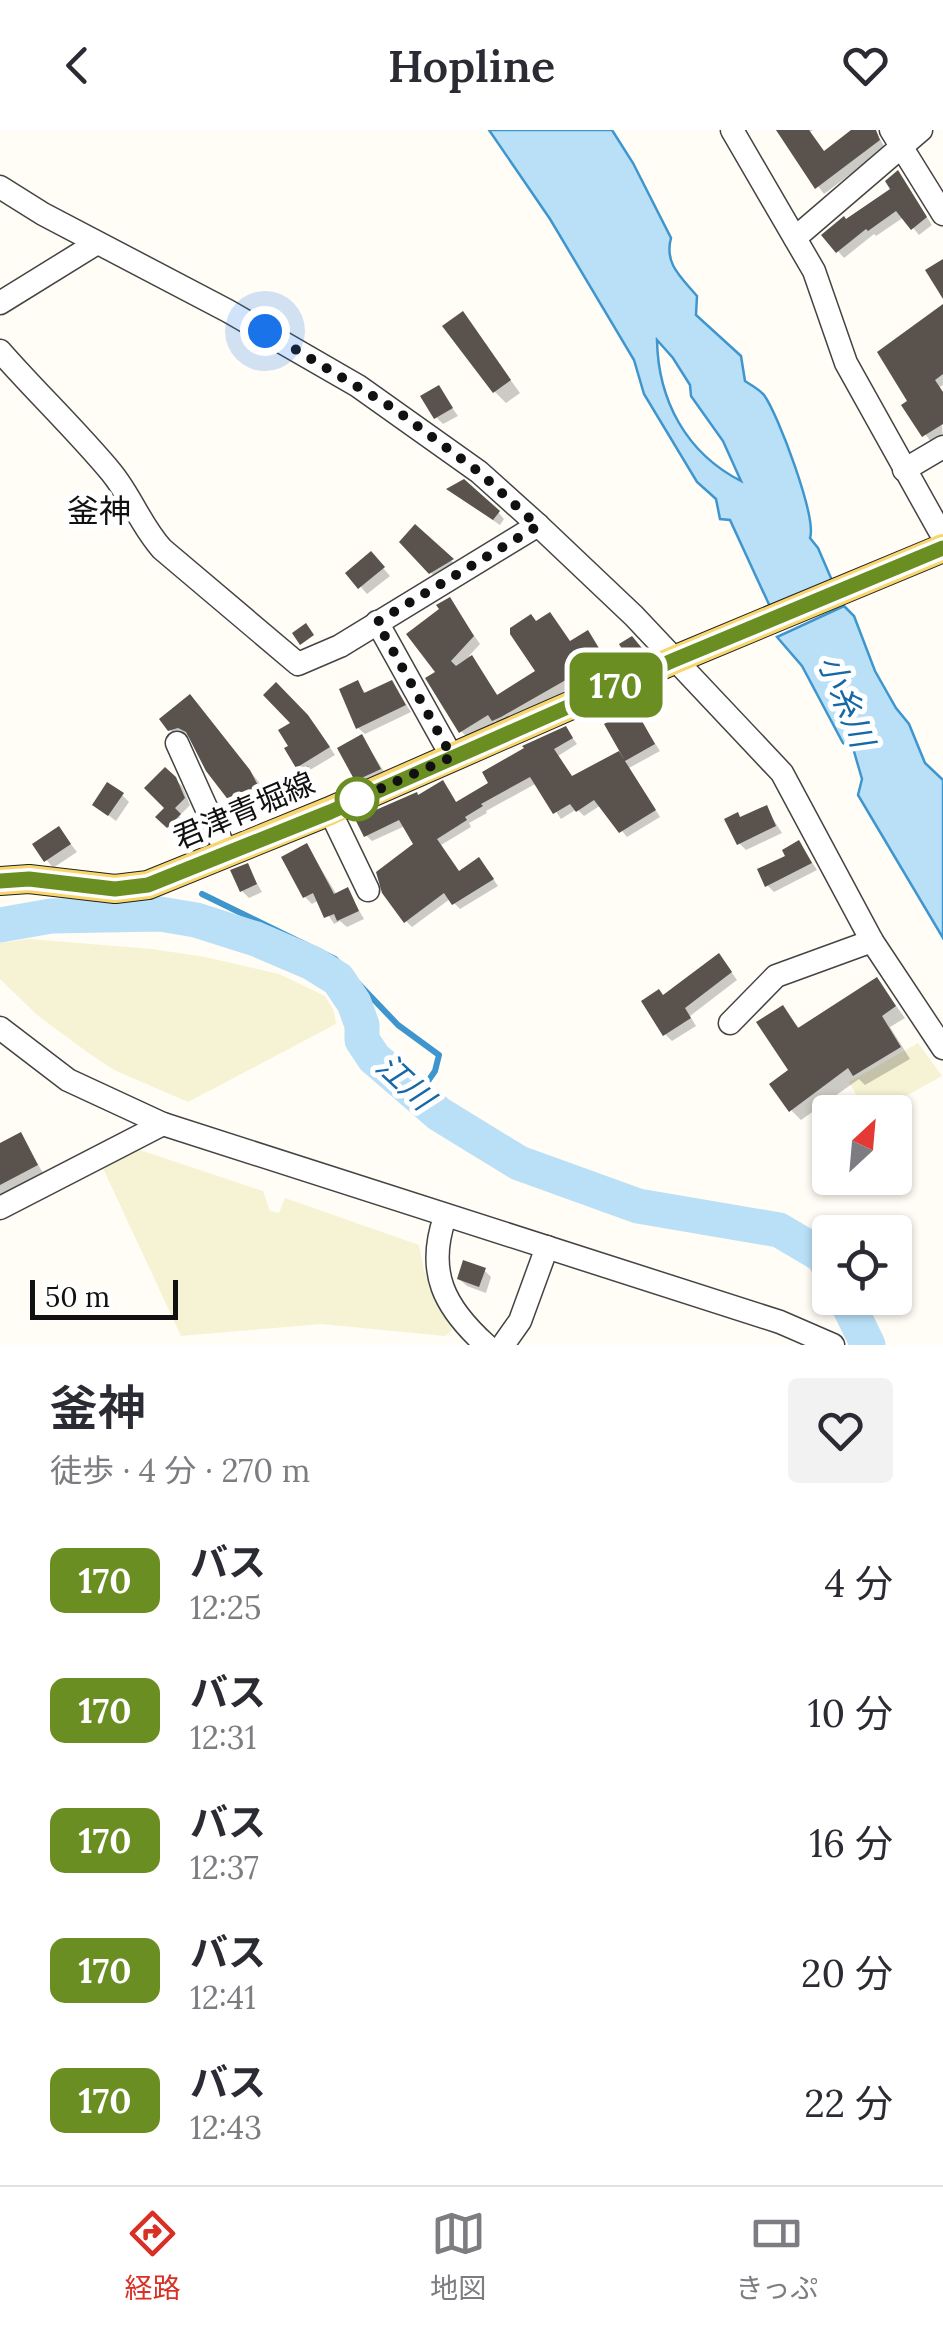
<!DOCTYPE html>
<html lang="ja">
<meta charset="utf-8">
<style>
:root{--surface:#fff;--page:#f2f2f3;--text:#2b2b33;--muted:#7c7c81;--line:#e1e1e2;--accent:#d93025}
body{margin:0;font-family:Lora,"Noto Sans JP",serif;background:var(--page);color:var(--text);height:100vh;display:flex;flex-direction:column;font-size:38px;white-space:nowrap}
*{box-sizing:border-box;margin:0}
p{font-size:32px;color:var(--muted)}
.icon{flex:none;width:55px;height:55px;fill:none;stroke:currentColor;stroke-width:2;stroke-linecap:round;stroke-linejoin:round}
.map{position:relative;height:1215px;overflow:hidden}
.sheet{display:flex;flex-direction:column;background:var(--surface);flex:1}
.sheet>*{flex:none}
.badge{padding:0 20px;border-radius:15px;font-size:35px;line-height:65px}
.needle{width:65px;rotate:26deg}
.buttons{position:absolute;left:812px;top:965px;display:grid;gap:20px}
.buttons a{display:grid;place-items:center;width:100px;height:100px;border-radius:10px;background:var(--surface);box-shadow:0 2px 8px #0004;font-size:50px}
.scale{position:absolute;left:30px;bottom:25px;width:148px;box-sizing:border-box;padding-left:10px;border:5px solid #111;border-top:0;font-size:28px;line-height:35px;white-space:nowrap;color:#111;-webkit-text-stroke:8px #fff;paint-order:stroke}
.you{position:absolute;width:50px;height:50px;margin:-25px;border:8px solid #fff;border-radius:50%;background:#1a73e8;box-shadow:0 0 0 15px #1a73e833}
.map>.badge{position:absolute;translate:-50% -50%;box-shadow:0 0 0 5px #fff}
.round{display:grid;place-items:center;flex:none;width:105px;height:105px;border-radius:10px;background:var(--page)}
.summary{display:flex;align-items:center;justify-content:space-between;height:170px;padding:0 50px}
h1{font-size:48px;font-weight:600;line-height:75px}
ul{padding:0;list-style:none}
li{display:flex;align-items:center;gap:30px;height:130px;padding:0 50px}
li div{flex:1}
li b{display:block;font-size:38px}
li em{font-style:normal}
li .badge{min-width:110px;font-weight:700;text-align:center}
header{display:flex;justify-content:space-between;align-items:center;height:130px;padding:0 50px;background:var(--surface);font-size:45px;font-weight:600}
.dock{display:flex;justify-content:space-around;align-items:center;height:140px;border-top:2px solid var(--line);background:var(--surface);font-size:28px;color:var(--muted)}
.dock a{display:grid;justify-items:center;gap:5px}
.dock .active{color:var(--accent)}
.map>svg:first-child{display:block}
.farmland{fill:#f6f3d4}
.water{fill:#b9e0f7;stroke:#3f96cf;stroke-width:2.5;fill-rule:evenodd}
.shadow{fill:#0003}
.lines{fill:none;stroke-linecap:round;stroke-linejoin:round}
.stream{stroke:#3f96cf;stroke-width:6}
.river{stroke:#b9e0f7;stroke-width:35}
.building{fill:#5a524d}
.minor-casing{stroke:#444;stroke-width:25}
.major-casing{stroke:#222;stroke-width:30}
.minor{stroke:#fff;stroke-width:22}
.major{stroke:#f9d66b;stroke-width:28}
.line-casing{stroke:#fff;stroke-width:22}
.line{stroke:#6b8e23;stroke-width:15}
.walk{stroke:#111;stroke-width:10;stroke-dasharray:0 18}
.stop-dot{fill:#fff;stroke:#6b8e23;stroke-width:5}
.labels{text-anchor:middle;stroke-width:10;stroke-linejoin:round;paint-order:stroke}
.street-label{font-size:30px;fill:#111;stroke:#fff}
.neighbourhood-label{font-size:32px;fill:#111;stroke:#fff}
.water-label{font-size:32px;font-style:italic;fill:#1768a6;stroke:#fff}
</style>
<header><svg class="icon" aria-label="back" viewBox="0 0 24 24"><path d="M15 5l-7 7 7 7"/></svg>Hopline<svg class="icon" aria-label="heart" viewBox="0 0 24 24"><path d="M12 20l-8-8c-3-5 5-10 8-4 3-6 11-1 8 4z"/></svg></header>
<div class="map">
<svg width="943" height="1215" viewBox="0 0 943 1215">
<rect width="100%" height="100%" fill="#fffdf5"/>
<g class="farmland">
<path d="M 29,809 L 152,819 L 205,827 L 279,844 L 325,866 L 334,881 L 336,894 L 188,972 L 114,940 L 87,922 L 37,885 L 0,849 L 0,813 Z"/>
<path d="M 918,913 L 942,946 L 877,982 L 866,982 L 849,952 Z"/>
<path d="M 134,1018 L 263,1061 L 270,1081 L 279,1083 L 285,1068 L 419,1115 L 424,1140 L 452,1200 L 445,1206 L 321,1194 L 181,1206 L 100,1032 Z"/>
</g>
<g class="water">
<path d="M 489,0 L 612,0 L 633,33 L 671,108 C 664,134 681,147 697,166 L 696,185 L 741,226 L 745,251 C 751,255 759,259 764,265 C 778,284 817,388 810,408 L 818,418 L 834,455 L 772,481 L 730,390 L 720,389 L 716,369 L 697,352 L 644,264 L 634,230 L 550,89 ZM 657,210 L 673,228 L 690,255 L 691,266 L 723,311 L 741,351 C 686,323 658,270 657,210 Z"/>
<path d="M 844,476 L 854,486 L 875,541 L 896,578 L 909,594 L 925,633 L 943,650 L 943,808 L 858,665 L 862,649 L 853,618 L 843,613 L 802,536 L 777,507 Z"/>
</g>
<g class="shadow">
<path d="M 776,0 L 813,0 L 810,2 L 825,23 L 855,0 L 875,0 L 885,18 L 824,64 Z"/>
<path d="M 898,43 L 932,95 L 919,105 L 904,87 L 876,106 L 874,104 L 844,128 L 825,106 L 894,59 Z"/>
<path d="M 943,177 L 943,255 L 940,257 L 943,310 L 931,312 L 905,276 L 911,272 Z"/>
<path d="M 463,185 L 520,263 L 506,273 L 495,262 Z"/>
<path d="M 438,258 L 458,286 L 443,294 L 436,287 Z"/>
<path d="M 456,365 L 498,382 L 504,389 L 500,395 Z"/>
<path d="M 415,398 L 457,436 L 437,449 L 402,412 Z"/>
<path d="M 378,432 L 390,446 L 367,464 L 349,443 Z"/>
<path d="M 449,470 L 480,514 L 469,526 L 499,567 L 539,542 L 537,494 L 571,513 L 588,503 L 613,540 L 584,558 L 579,553 L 509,593 L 501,596 L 496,591 L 468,608 L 461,601 L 438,543 L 442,480 Z"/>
<path d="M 639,516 L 650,531 L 639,536 L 631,529 Z"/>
<path d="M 358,553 L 367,565 L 392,553 L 411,582 L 365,604 L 358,598 Z"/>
<path d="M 276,555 L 315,595 L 335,625 L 310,640 L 316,654 L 303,661 L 300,658 L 302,641 L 291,617 L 294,593 Z"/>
<path d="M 198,576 L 258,651 L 270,675 L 247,687 L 192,607 L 179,608 L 170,600 Z"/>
<path d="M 634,580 L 660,621 L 629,638 L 660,687 L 627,707 L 601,675 L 584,686 L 577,679 L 561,689 L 537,653 L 486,681 L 487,683 L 469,693 L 471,697 L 441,715 L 460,744 L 485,737 L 498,756 L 460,779 L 450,769 L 412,797 L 406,791 L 417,715 L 405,696 L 372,711 L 366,705 L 419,667 L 449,660 L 457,674 L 492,654 L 566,599 L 577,614 L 558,626 L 573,648 L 618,624 L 627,633 L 608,595 Z"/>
<path d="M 362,607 L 387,646 L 365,656 L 357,649 Z"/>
<path d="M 165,640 L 182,656 L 190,675 L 179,686 L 185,692 L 174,703 L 159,687 L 168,678 Z"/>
<path d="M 122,665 L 129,672 L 116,691 L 95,675 Z"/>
<path d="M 766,678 L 782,703 L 746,720 L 739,713 L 742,689 Z"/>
<path d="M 59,699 L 77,722 L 53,738 L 35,715 Z"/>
<path d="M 799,713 L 817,740 L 774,762 L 767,755 Z"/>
<path d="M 307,716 L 337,765 L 347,760 L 364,789 L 347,797 L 340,791 L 334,794 L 319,770 L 312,774 L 305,767 Z"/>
<path d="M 247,736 L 262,762 L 249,768 L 242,761 Z"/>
<path d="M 725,833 L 737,850 L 690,886 L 696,896 L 672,911 L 665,904 L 664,867 Z"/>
<path d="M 877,850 L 905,888 L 890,897 L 910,929 L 865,955 L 859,949 L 801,990 L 791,980 L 792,941 L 782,878 L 800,899 Z"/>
<path d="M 21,1005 L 43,1043 L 0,1065 L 0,1016 Z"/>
<path d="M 484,1140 L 491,1147 L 486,1163 L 467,1156 L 459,1149 Z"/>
</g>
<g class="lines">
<path class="stream" d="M 202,764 L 335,829 L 398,895 L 439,925 L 435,941 L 417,967"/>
<g class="river">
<path d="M 0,795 L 51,786 L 160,784 L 196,790 L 256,809 L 312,833 L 338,849 L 354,873 L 362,895 L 362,910 L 374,928 L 439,984 L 519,1033 L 638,1076 L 779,1100 L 823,1126 L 830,1139"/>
<path d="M 845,1168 L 868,1215"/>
</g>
</g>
<g class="building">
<path d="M 776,0 L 809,0 L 824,21 L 851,0 L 876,0 L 880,10 L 815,59 Z"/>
<path d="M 898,40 L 927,87 L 911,100 L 896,81 L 868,101 L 866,99 L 836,123 L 821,105 L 844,86 L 846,89 L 890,59 L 885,51 Z"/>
<path d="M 943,129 L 943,169 L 925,140 Z"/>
<path d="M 943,174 L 943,244 L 935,250 L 943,262 L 943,294 L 922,307 L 901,275 L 907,271 L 877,222 Z"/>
<path d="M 463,181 L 511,250 L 493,263 L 442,196 Z"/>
<path d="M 439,255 L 453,278 L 434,289 L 420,266 Z"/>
<path d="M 464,349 L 500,381 L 493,390 L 446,359 Z"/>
<path d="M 415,394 L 454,429 L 429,444 L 399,412 Z"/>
<path d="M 371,421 L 385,437 L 358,459 L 345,443 Z"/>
<path d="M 450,467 L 474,506 L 451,531 L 456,536 L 472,525 L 497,565 L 535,541 L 510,504 L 510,498 L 531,484 L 536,491 L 550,482 L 570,511 L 588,500 L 608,533 L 575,553 L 571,547 L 501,587 L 492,591 L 488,585 L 459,603 L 425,548 L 435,542 L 406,504 L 439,479 L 436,475 Z"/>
<path d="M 306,493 L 314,505 L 300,515 L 292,503 Z"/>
<path d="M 632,506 L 646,523 L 629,531 L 619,514 Z"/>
<path d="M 358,550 L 364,563 L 392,550 L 406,575 L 356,599 L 339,559 Z"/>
<path d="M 276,552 L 308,585 L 330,617 L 296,638 L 284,618 L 288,616 L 278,600 L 290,593 L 263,565 Z"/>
<path d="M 190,564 L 250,640 L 264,667 L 236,680 L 206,641 L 186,602 L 178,598 L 168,601 L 159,589 Z"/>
<path d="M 634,577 L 655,614 L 625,631 L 656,680 L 619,703 L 594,670 L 576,682 L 570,674 L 553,684 L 530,647 L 481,674 L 483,676 L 465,687 L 467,690 L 437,709 L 459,741 L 479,727 L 494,749 L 452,775 L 444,763 L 404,793 L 382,763 L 376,742 L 413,714 L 399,690 L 364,707 L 355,689 L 417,662 L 418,665 L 443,650 L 456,672 L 488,653 L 482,642 L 524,618 L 522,616 L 566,596 L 573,608 L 554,619 L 572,646 L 619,621 L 625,631 L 604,594 Z"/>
<path d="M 362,604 L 381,639 L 355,651 L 337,618 Z"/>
<path d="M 308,636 L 315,651 L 298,659 L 290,644 Z"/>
<path d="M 165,637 L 176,647 L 185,668 L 175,678 L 181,684 L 167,698 L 155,687 L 164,678 L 144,658 Z"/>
<path d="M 107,652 L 124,663 L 108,686 L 92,675 Z"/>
<path d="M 767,675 L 776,696 L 737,715 L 724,689 L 738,682 L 740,687 Z"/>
<path d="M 59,696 L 71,714 L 44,732 L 32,714 Z"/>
<path d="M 799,710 L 812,733 L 765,757 L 757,739 L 785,726 L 782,720 Z"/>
<path d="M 307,713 L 334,764 L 348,757 L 359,781 L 337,791 L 334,784 L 324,788 L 313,763 L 303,768 L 281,727 Z"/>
<path d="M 248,733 L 257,754 L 240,762 L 230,740 Z"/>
<path d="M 719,823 L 732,842 L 685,878 L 691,888 L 663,906 L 641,871 L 659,859 L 663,865 Z"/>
<path d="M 877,847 L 896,876 L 882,886 L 901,917 L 853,946 L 848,938 L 789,982 L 769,954 L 788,940 L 756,892 L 783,875 L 798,898 Z"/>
<path d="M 21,1002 L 38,1035 L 0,1055 L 0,1013 Z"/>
<path d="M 463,1130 L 486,1138 L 479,1157 L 457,1149 Z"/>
</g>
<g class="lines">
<defs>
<g id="minor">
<path d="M 732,0 L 814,141 L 846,233 L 943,407"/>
<path d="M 891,0 L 943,84"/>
<path d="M 0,57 L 43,84 L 228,181 L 358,256 L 479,342 L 538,395 L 634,486 L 782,643 L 872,811 L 943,918"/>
<path d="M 795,108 L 921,0"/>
<path d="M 0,173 L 97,113"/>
<path d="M 0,221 C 36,262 76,300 111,342 C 131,366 141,396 162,419 L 298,534 L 340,516 L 538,395"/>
<path d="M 904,340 L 943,317"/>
<path d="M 377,492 L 452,627"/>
<path d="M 177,613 L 227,724"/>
<path d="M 330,681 L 368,760"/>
<path d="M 730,893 L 776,846 L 872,811"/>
<path d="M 0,898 L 68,950 L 163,994 L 780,1192 L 833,1215"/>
<path d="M 0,1078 L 163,994"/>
<path d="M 445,1087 C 426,1142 444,1177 486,1215"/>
<path d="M 503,1215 L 520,1191 L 547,1117"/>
</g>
<path id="major" d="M 0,751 L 29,749 L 115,759 L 148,755 L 330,681 L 674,530 L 943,418"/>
</defs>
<use href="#minor" class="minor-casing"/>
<use href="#major" class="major-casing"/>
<use href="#minor" class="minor"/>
<use href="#major" class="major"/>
</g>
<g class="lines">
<defs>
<path id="line" d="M 0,751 L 29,749 L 115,759 L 148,755 L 330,682 L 674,530 L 943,418"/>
</defs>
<use href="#line" class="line-casing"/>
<use href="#line" class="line"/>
<path class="walk" d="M 265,201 L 396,280 L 479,342 L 538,396 L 377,492 L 452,627 L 357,669"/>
</g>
<circle class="stop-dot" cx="357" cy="669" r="20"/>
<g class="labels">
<g class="street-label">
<text transform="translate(244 681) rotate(-23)" y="10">君津青堀線</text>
</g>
<g class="neighbourhood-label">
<text x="99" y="392">釜神</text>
</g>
<g class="water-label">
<text transform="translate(846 571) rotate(68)" y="11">小糸川</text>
<text transform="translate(405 952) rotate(43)" y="11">江川</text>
</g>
</g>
</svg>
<div class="buttons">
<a><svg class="needle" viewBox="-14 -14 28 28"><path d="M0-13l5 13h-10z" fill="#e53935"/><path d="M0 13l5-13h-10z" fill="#7c7c81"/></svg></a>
<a><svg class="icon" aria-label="locate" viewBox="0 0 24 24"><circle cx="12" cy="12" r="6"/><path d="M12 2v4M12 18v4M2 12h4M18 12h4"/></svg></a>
</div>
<div class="scale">50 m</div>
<div class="you" style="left:265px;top:201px"></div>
<b class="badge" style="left:616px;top:555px;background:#6b8e23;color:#fff">170</b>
</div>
<section class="sheet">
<div class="summary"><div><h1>釜神</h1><p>徒歩 · 4 分 · 270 m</p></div><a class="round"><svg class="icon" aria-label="heart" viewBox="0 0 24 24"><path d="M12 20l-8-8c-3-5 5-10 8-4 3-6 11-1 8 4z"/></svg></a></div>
<ul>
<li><span class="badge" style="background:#6b8e23;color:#fff">170</span><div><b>バス</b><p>12:25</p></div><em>4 分</em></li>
<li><span class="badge" style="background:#6b8e23;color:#fff">170</span><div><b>バス</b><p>12:31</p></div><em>10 分</em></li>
<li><span class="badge" style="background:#6b8e23;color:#fff">170</span><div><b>バス</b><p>12:37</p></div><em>16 分</em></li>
<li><span class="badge" style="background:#6b8e23;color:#fff">170</span><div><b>バス</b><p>12:41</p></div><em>20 分</em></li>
<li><span class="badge" style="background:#6b8e23;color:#fff">170</span><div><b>バス</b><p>12:43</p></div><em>22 分</em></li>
</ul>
</section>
<nav class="dock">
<a class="active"><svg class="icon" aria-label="directions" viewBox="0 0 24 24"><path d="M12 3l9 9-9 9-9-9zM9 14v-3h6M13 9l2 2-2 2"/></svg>経路</a>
<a><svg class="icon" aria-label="map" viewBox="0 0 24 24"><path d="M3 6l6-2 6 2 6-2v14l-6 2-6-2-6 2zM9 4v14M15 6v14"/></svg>地図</a>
<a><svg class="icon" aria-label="tickets" viewBox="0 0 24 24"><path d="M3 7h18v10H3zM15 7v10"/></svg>きっぷ</a>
</nav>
